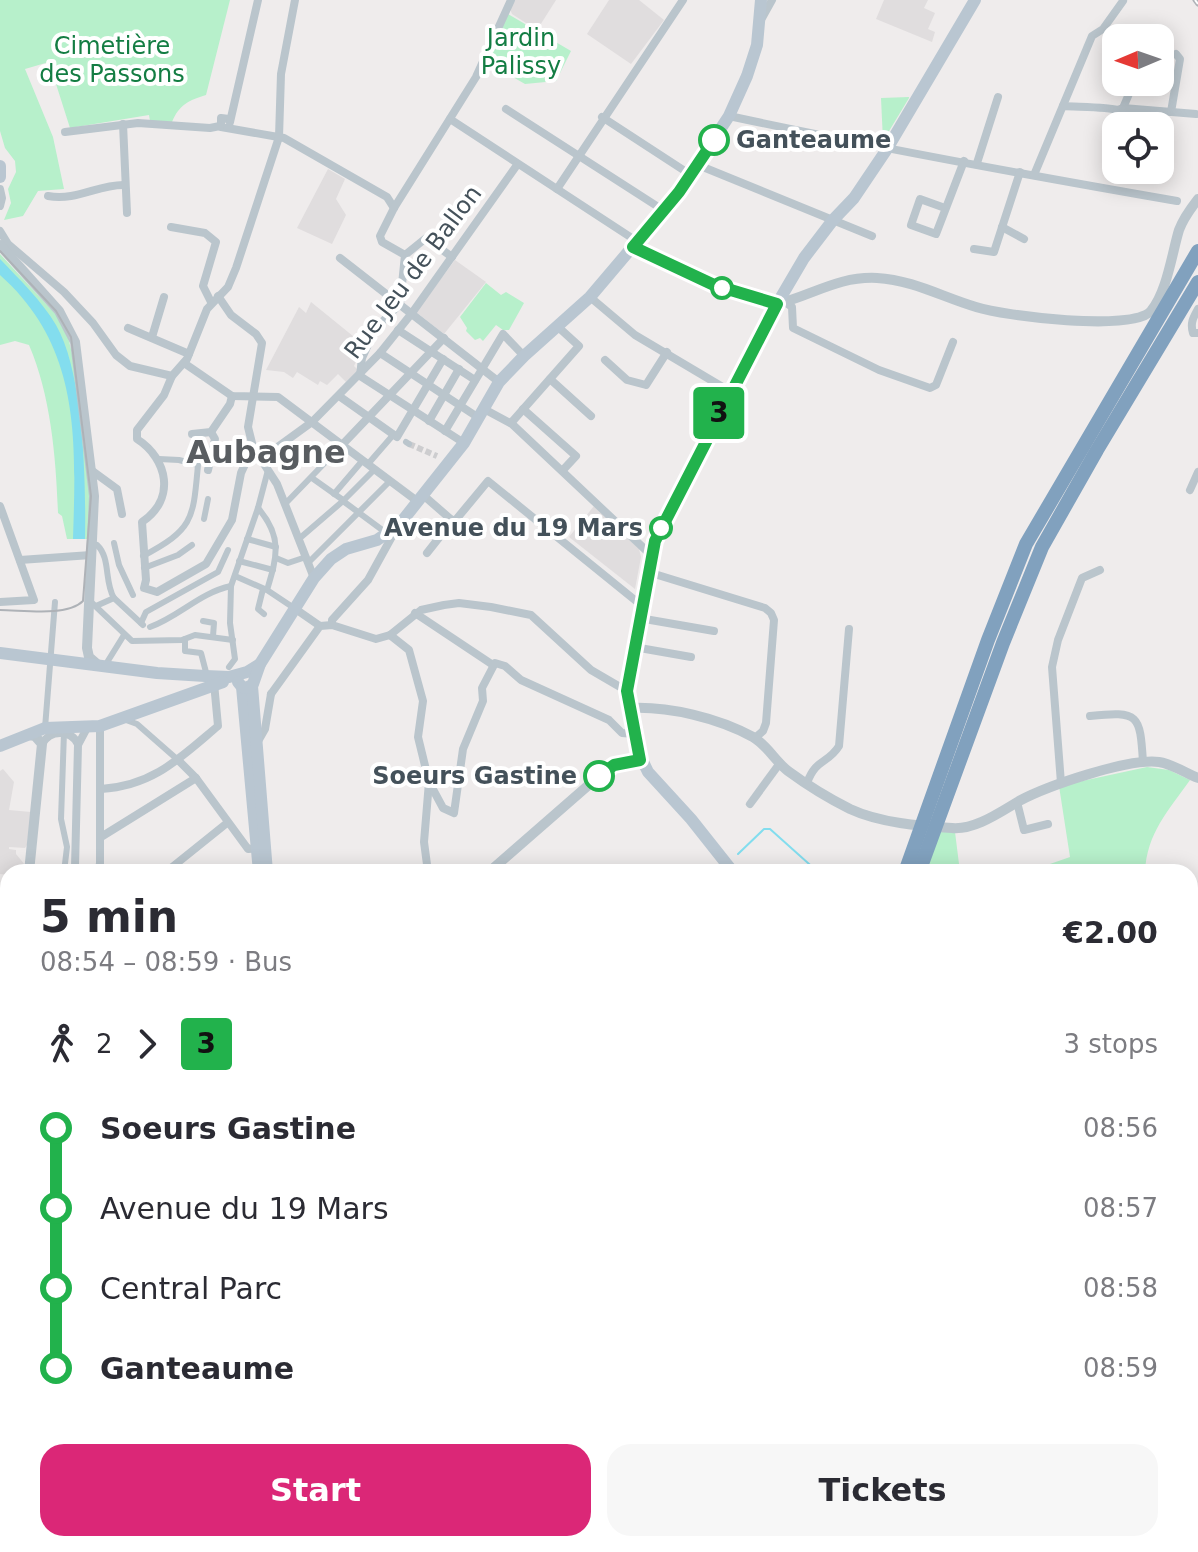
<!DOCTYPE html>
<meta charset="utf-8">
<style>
:root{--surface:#fff;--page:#f7f7f7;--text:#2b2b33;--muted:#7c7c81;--accent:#db2777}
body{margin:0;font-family:"DejaVu Sans",sans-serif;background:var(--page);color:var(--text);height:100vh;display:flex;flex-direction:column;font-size:30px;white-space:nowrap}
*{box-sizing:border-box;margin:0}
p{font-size:26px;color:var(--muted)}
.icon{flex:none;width:44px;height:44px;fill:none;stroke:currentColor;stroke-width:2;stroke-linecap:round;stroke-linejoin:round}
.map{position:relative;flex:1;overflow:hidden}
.drawer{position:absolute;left:0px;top:864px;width:1198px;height:688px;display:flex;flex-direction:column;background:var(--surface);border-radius:24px 24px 0 0;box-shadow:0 4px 20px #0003}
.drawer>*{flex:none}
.badge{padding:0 16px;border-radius:6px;font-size:28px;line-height:52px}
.needle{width:52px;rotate:268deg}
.buttons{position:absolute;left:1102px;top:24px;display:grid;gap:16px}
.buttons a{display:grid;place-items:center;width:72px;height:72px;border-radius:16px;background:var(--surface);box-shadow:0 4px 20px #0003;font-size:40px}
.map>.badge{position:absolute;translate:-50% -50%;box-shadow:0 0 0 4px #fff}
.legs{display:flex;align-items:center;gap:12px;height:88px;padding:0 40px;font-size:26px}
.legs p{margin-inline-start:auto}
.summary{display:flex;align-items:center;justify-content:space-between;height:136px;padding:0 40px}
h1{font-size:44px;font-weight:700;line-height:60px}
.button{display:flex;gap:16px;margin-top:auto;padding:16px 40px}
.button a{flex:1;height:92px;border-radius:24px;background:var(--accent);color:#fff;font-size:32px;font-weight:700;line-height:92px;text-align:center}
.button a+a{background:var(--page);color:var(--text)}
ul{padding:0 40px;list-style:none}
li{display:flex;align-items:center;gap:28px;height:80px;font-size:30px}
li i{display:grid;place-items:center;width:12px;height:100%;margin:0 10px;background:currentColor}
li i::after{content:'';width:20px;height:20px;margin:-10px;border:6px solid;border-radius:50%;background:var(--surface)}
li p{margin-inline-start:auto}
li:first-child i{background:linear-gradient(#0000 50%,currentColor 0)}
li:last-child i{background:linear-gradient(currentColor 50%,#0000 0)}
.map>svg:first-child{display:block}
.education{fill:#e0ddde}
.green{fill:#b7f0cb}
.water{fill:#83ddee}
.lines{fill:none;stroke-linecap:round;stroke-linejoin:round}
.stream{stroke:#83ddee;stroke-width:2}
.pedestrian-tunnel{stroke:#cdcdcf;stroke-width:6;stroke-dasharray:6 3;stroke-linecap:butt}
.pedestrian{stroke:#bac5cc;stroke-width:6}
.minor{stroke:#bac5cc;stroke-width:8}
.tertiary{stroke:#bac5cc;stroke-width:10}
.secondary{stroke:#b9c6d1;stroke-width:12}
.motorway{stroke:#81a1be;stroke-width:14}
.tram{stroke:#aeb2b7;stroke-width:2}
.rail-casing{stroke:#aeb2b7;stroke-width:5}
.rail{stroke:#fff;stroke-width:2;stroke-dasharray:6;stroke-linecap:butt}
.line-1-casing{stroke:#fff;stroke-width:18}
.line-1{stroke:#22b24c;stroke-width:12}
.stop-1-dot{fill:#fff;stroke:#22b24c;stroke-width:4}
.labels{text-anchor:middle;stroke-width:8;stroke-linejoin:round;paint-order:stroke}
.park-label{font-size:24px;fill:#137d43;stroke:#fff}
.stop-label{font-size:24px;font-weight:bold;fill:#44515a;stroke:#fff;text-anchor:end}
.street-label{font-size:24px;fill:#44515a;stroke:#fff}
.district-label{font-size:32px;font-weight:bold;fill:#595d61;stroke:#fff}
</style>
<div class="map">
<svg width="1198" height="1552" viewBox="0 0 1198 1552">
<rect width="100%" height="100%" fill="#efecec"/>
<g class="education">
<path d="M 514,0 L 556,0 L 537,30 L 512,14 L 510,9 Z"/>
<path d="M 609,0 L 639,0 L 664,20 L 631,64 L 587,34 Z"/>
<path d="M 884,0 L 928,0 L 924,8 L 935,13 L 928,29 L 935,32 L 932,42 L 876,19 Z"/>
<path d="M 328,169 L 345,179 L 336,199 L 346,215 L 332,244 L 297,228 Z"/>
<path d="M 455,260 L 486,282 L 444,334 L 416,312 Z"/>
<path d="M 311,302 L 364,345 L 354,366 L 358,370 L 346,382 L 338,374 L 327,385 L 320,381 L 318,385 L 297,372 L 293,378 L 284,372 L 266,370 L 299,307 L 306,313 Z"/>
<path d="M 594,506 L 639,549 L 641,557 L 635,589 L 569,537 Z"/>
<path d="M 3,769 L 14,782 L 9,810 L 31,812 L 27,845 L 25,848 L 9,847 L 9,849 L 16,850 L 16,854 L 25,865 L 24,872 L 8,872 L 8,875 L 0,874 L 0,771 Z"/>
</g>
<g class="green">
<path d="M 0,0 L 230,0 L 206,95 C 189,100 179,105 172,122 L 150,121 L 149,115 L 70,128 L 49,62 L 25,69 L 53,137 L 64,189 L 38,191 L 23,216 L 4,220 L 11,203 L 8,189 L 16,172 L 15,161 L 5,148 L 0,131 Z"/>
<path d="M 508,14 L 571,51 L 556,81 L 525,84 L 487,62 Z"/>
<path d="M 909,97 L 909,98 L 883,141 L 881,98 Z"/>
<path d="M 0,254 L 61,320 L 69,341 L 75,366 L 90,497 L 88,539 L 67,539 L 62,516 L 58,513 C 56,458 51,396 29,345 L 15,341 L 0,345 Z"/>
<path d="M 486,283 L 501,295 L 506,292 L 524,303 L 509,330 L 503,330 L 496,325 L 483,341 L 480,338 L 475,340 L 466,331 L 467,328 L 460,317 Z"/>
<path d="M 1147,767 L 1169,770 L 1190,780 C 1168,811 1147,833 1145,872 L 1027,872 L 1070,857 L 1059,786 Z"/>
<path d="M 940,830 L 955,832 L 959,864 L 956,872 L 925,872 Z"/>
<path d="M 1198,967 L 1198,1040 L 1190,1044 L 1190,969 Z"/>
<path d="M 1190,1070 L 1196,1084 L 1195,1176 L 1198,1178 L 1198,1434 L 1190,1437 Z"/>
<path d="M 199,1544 L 624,1544 L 621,1552 L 210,1552 Z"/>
</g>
<path class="water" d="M 0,259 C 19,279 42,301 56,325 C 84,373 86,483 85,539 L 73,539 C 76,440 81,347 0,275 Z"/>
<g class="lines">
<g class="stream">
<path d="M 738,854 L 764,829 L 770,829 L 818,872"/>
<path d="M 719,872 L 722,871"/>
<path d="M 1190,1419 L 1198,1429"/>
</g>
<path class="pedestrian-tunnel" d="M 409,444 L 437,456"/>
<g class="pedestrian">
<path d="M 406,442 L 409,444"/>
<path d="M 368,464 L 394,434"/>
<path d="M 312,478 L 343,500"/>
<path d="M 334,494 L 363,460"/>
<path d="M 343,501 L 385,532"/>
<path d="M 285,504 L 342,445"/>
<path d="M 258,508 C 283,537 277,557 267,590"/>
<path d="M 204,519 L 208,499"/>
<path d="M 300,538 L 343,501 L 375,469"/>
<path d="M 247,539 L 276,547"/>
<path d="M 114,543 L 119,565 L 133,595"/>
<path d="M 97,545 C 111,558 104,582 114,598"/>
<path d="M 143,556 C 194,529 193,519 198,465 L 179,460 L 159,459"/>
<path d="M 276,558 L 288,563 L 306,557"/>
<path d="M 239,561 L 273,570"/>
<path d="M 309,562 L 390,481"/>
<path d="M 144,568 L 178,555 L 192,545"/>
<path d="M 235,576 L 267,590 L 294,608"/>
<path d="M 263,589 L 258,609 L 264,614"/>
<path d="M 90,601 L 132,641 L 182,640 L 195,635 L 233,640"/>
<path d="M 96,606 L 114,598 L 143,625"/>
<path d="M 203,621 L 214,623 L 213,636"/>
<path d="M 141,623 L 146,612 L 218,572 L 228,550"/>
<path d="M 150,627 C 180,616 199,593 231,586"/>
<path d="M 185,639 L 185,651 L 201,653 L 207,676"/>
<path d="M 106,664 L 124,635"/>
<path d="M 229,667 L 235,659 L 230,623 L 231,586 L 258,508 L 268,470"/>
<path d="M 126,720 L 137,724 L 178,760"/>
<path d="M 45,728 L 55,602"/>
<path d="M 64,732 L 61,819 L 67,847 L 64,872"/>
</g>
<g class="minor">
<path d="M 762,18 L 772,0"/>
<path d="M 1063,106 C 1076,107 1109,107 1118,110 L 1123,108 L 1134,82"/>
<path d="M 1123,108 L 1196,114"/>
<path d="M 506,109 L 663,210"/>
<path d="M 1171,112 L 1180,59 L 1176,54"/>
<path d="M 729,116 C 878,148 1027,175 1177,201"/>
<path d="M 602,117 L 691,175"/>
<path d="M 229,119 L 221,118 L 221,127 L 284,138 L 387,197 L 394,208"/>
<path d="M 450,119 L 638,242"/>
<path d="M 230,122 L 258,0"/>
<path d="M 123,124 L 127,213"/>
<path d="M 65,132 L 138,123 L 210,128 L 220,126"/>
<path d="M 977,163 L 998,97"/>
<path d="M 698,165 L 872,236"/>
<path d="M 1034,175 L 1092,36 L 1103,29 L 1123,1"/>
<path d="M 0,189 L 2,198 L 0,206"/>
<path d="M 557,189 L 683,0"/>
<path d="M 48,196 C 78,201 98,184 125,185"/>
<path d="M 945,208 L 920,199 L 911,225 L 936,234 L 964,161"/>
<path d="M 171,227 L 205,233 L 216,242 L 203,286 L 211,302"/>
<path d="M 1002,227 L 1024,239"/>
<path d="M 0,231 L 8,244 L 64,292 L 93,323 L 116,355 L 130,366 L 172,376"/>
<path d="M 633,247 L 714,285 L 777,304"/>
<path d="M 974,249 L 994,252 L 1020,172"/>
<path d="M 405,255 L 426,238 L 452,257"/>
<path d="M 340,258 L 499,382"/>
<path d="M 218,296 L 231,315 L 256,334 L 262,343 L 248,427 L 253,447 L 277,484 L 314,578"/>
<path d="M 590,297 L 635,335 L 731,392"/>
<path d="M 785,302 L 792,307 L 793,328 L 879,370 L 930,388 L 936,385 L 953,342"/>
<path d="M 1198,309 C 1193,318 1190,323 1193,333 L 1198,333"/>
<path d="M 128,328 L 189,354"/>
<path d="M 398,330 L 475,380"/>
<path d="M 152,337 L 164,297"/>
<path d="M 380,353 L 479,418"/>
<path d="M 605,360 L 627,380 L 646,385 L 667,352"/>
<path d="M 184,363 L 232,396 L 278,397 L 417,501"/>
<path d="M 360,376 L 362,358 L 375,329 L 400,304 L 405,255 L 382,242 L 380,236 L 394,208 L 476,77 L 511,0"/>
<path d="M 360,376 L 464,443"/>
<path d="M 550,379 L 591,416"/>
<path d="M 339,396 L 397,437 L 443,359"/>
<path d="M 484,409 L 512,424 L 651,555"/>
<path d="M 523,409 L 576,456 L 563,470"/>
<path d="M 429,421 L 459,369"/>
<path d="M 511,423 L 579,346 L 557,326"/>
<path d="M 445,431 L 503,334 L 524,356"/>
<path d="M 192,434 L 211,432 L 230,404 L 232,396"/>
<path d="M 342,445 L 444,338"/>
<path d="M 253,447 L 241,473 L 232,520 L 206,564 L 157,592 L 144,588 L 146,580 L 142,522 C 176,499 168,459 137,439 L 137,430 L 164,395 L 172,376 L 187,359 L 207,309 L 228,287 L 236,268 L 279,137 L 281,74 L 295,0"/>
<path d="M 261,459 L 312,422 L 380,353 L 412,313 L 517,165"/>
<path d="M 91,470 L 117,489 L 122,514"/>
<path d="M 208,470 L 215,439 L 211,432"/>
<path d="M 1190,490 L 1198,472"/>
<path d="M 423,495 L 454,522 L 488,481 L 641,605"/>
<path d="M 0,506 L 34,600 L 0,602"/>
<path d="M 427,553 L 453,520"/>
<path d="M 20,560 L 91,555"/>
<path d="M 648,572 L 765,608 L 771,613 L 774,620 L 766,723 L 763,731 L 755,738"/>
<path d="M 294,608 L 320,626"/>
<path d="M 415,613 L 493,665"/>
<path d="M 639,618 L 714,631"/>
<path d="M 332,625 L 332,620 L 368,580 L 395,531"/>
<path d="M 390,635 L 409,650 L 423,701 L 418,737 L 429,782 L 424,842 L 428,872"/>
<path d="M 634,647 L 691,657"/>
<path d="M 271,694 L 320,626 L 332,625 L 376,639 L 390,635 L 421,610 L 444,605 L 459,603 L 491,607 L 531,615 L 591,670 L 627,691"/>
<path d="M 1090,716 C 1139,711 1140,714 1143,762"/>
<path d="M 257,743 L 265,729 L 271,694"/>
<path d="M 42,744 C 50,730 70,729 78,744"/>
<path d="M 178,760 L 196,778 L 248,849 L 261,848"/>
<path d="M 429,782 L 443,808 L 454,813 L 463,749 L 483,701 L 482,688 L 495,663 L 505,666 L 521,680 L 609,720 L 622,733 L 634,734"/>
<path d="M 807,783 C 816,758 828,764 839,746 L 849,629"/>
<path d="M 1061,783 L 1052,667 L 1058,640 L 1082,578 L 1100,570"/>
<path d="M 101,789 C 153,786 180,758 218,726 L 214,683"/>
<path d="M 1017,802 L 1024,830 L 1048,824"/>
<path d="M 750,804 L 780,763"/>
<path d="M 101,837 L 196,778"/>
<path d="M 80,871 L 75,867 L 78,745 L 87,728"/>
<path d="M 93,872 L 100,865 L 100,726"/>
<path d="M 166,872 L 227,823"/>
<path d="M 0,997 L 8,998"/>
<path d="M 0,1003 L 8,1005"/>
<path d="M 1190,1485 L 1195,1482"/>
<path d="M 788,1544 L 800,1552"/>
<path d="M 1099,1544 L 1099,1552"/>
<path d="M 0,1550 L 4,1552"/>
<path d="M 830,1552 L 845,1552"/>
<path d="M 926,1552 L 927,1544"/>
</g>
<g class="tertiary">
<path d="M 0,245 L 59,311 L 75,342 L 94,496 L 87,648 L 89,657 L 96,663"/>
<path d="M 777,304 C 811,296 838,276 877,278 C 913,280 942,297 976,307 C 1004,316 1132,332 1151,311 C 1167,292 1172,253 1179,230 C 1183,219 1191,208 1198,199"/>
<path d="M 629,708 C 669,706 718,718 753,737 C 767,745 775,761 788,771 C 807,785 830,799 850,809 C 880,823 920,826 952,828 C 975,830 1000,812 1019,801 C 1047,786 1128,758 1159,762 C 1172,764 1186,773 1198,778"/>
<path d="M 29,735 L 35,736 L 42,744 L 29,872"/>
<path d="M 489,872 L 607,769 L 640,760"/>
<path d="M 0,1368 L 8,1381"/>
</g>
<g class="secondary">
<path d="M 0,166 L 0,177"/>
<path d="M 0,653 L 157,673 L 205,676 L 229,677 L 247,672 L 260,664"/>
<path d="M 238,682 L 242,687 L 259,872"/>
<path d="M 252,686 L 267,872"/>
<path d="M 242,687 L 247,688 L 253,684 L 260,664 L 314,578 L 331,559 L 346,549 L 377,540 L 399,525 L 464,443 L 499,382 L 524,356 L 590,297 L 679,192 L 729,116 L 747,76 L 757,45 L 761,0"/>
<path d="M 0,746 L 45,728 L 100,726 L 223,682"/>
<path d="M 733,872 L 691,819 L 648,772 L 636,747 L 627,691 L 641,605 L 655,541 L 777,304 L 804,258 L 833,220 L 854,198 L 887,149 L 975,0"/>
<path d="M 0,1205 L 8,1108"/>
<path d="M 0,1263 L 8,1288"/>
<path d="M 70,1544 L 71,1552"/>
<path d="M 676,1544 L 683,1552"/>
<path d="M 1087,1544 L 1087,1552"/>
</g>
<g class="motorway">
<path d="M 905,872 L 988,640 L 1026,544 L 1198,251"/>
<path d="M 919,872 L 1003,643 L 1042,547 L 1097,450 L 1198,282"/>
<path d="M 0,1521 L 8,1525"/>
<path d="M 0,1535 L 8,1539"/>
<path d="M 19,1544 L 36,1552"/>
<path d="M 48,1544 L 64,1552"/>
<path d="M 111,1544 L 125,1552"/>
<path d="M 628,1552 L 630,1544"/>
<path d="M 642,1552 L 644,1544"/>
</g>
<g class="tram">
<path d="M 0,251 L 56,311 L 71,337 L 91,496 L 83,601 C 67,617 23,610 0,610"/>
<path d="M 0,1003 L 8,1005"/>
<path d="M 674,1544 L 681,1552"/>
</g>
<defs>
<g id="rail">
<path d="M 1195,0 L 1198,4"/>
<path d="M 0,1063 L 2,1065"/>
<path d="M 0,1320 L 8,1335"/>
<path d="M 0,1341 L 8,1354"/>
<path d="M 191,1544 L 201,1552"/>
</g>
</defs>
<use href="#rail" class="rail-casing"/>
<use href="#rail" class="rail"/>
</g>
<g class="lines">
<defs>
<path id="line-1" d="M 599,776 L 614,765 L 640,760 L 627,691 L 655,541 L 777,304 L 714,285 L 633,247 L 679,192 L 714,140"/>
</defs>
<use href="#line-1" class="line-1-casing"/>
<use href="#line-1" class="line-1"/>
</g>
<g class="stop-1-dot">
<circle cx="714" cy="140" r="14"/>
<circle cx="722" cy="288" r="10"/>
<circle cx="661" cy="528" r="10"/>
<circle cx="599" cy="776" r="14"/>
</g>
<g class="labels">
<g class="park-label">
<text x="521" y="46">Jardin<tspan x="521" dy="28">Palissy</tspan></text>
<text x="112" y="54">Cimetière<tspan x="112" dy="28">des Passons</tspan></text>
</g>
<g class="stop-label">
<text x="736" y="148" text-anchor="start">Ganteaume</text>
<text x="643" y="536">Avenue du 19 Mars</text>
<text x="577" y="784">Soeurs Gastine</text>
</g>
<g class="street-label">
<text transform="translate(413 272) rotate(-53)" y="8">Rue Jeu de Ballon</text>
</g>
<g class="district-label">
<text x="266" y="463">Aubagne</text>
</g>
</g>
</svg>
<div class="buttons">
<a><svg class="needle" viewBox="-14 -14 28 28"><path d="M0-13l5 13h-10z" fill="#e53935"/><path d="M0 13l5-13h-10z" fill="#7c7c81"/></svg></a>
<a><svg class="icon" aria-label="locate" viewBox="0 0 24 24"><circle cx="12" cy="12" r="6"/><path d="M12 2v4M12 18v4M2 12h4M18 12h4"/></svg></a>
</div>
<b class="badge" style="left:719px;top:413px;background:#22b24c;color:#111">3</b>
<section class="drawer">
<div class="summary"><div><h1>5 min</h1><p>08:54 – 08:59 · Bus</p></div><b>€2.00</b></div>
<div class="legs"><svg class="icon" aria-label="walk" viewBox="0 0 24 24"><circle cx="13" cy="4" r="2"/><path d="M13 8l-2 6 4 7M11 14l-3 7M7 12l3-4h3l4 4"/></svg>2<svg class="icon" aria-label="forward" viewBox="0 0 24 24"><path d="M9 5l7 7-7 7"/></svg><b class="badge" style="background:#22b24c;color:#111">3</b><p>3 stops</p></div>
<ul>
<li><i style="color:#22b24c"></i><b>Soeurs Gastine</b><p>08:56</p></li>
<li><i style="color:#22b24c"></i><span>Avenue du 19 Mars</span><p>08:57</p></li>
<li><i style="color:#22b24c"></i><span>Central Parc</span><p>08:58</p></li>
<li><i style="color:#22b24c"></i><b>Ganteaume</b><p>08:59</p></li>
</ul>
<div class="button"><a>Start</a><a>Tickets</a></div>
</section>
</div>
